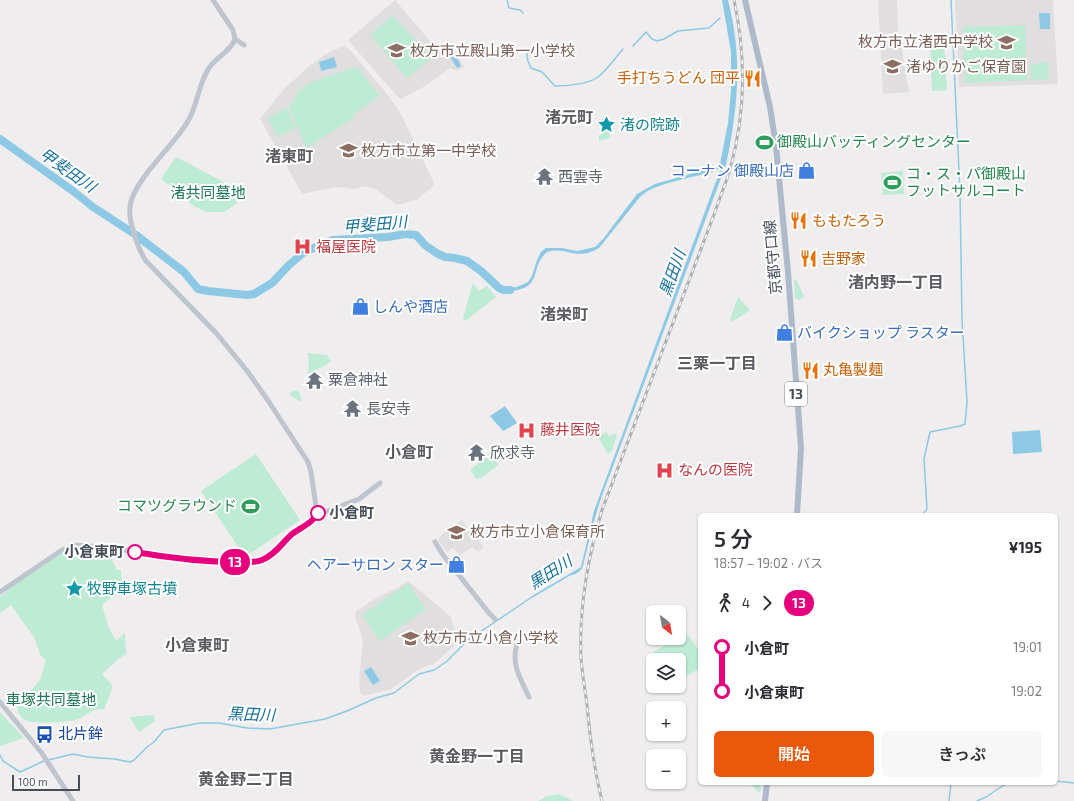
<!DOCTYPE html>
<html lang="ja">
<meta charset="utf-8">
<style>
:root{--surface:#fff;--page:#f7f7f7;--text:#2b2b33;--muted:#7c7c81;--accent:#ea580c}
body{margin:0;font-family:"Exo 2","Noto Sans JP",sans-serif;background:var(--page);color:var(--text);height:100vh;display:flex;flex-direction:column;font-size:15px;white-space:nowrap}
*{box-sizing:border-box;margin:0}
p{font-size:13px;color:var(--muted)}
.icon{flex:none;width:22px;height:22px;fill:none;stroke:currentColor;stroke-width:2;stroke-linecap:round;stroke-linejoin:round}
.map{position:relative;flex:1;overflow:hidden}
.drawer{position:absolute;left:698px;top:513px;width:360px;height:272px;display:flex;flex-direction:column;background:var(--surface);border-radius:6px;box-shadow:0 1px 3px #0004}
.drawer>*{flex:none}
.badge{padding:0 8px;border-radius:13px;font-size:14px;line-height:26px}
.needle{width:26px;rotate:149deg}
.buttons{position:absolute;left:646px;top:605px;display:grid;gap:8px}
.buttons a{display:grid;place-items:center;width:40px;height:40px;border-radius:6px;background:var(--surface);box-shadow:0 1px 3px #0004;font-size:20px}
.scale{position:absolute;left:12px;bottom:10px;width:68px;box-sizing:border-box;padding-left:4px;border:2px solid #464e59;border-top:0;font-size:11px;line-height:14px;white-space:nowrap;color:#464e59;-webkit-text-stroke:3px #fff;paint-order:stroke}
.map>.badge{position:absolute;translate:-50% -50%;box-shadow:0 0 0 2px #fff}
.legs{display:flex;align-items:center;gap:6px;height:44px;padding:0 16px;font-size:13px}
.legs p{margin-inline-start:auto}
.overview{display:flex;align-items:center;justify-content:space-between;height:68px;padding:0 16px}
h1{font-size:22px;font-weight:600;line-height:30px}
.primary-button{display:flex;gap:8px;margin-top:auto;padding:8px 16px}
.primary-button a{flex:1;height:46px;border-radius:6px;background:var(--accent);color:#fff;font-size:16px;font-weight:600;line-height:46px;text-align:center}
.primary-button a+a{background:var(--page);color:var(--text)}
ul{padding:0 16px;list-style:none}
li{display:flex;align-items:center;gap:14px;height:44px;font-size:15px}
li i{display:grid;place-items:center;width:6px;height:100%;margin:0 5px;background:currentColor}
li i::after{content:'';width:10px;height:10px;margin:-5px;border:3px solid;border-radius:50%;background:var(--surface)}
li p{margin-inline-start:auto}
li:first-child i{background:linear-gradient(#0000 50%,currentColor 0)}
li:last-child i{background:linear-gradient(currentColor 50%,#0000 0)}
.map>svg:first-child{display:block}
.education{fill:#e0dede}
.green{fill:#bdebd4}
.water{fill:#8dc9e5}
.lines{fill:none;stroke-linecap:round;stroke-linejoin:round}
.stream{stroke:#8dc9e5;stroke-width:1.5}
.river{stroke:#8dc9e5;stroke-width:8}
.minor{stroke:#bec5ce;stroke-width:5}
.major{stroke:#aeb9ca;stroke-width:6}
.rail-casing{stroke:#afb1b7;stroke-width:3}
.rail{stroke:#fff;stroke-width:1.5;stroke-dasharray:4.5;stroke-linecap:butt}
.line-1-casing{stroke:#fff;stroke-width:9}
.line-1{stroke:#e6007e;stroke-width:6}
.stop-1-dot{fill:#fff;stroke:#e6007e;stroke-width:2}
.labels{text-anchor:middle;stroke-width:4;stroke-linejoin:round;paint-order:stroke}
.shield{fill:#fff;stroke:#7e838b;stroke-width:1}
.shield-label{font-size:14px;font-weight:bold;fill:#464e59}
.education-label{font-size:15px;fill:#785e54;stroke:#fff;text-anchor:start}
.food-label{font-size:15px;fill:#c56008;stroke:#fff;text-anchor:start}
.culture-label{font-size:15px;fill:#0d838f;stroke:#fff;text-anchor:start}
.leisure-label{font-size:15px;fill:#27864d;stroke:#fff;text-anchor:start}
.shop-label{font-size:15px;fill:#366cbe;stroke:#fff;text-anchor:end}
.worship-label{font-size:15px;fill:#5b616d;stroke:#fff;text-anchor:start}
.park-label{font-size:15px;fill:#1d7553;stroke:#fff}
.health-label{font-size:15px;fill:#be3a42;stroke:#fff;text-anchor:start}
.street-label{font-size:15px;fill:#464e59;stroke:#fff}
.stop-label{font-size:15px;font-weight:bold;fill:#464e59;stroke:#fff;text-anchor:start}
.transit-label{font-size:15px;fill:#164399;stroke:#fff;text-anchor:start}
.neighbourhood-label{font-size:16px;font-weight:bold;fill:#5a5c61;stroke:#fff}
.water-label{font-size:16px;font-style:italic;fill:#16719d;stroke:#fff}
</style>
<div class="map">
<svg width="1074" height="801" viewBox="0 0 1074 801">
<rect width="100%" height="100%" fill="#efeded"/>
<g class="education">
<path d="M 395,0 L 441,54 L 453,47 L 464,67 L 457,71 L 450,68 L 425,86 L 401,99 L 396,95 L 348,40 Z"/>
<path d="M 878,0 L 897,0 L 898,33 L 880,34 Z"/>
<path d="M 955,0 L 1053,0 L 1058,84 L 959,87 Z"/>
<path d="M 900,39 L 909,92 L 883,94 L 880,41 Z"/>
<path d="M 344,46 L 349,49 L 388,95 L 401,114 L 434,183 L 434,186 L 416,200 L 397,205 L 377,190 L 365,186 L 354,189 L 339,187 L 331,188 L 302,194 L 260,119 L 283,90 L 307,68 L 326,54 Z"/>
<path d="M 462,520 L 484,547 L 478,552 L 472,547 L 460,555 L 453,548 L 447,552 L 438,540 L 444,533 Z"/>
<path d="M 408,581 L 450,616 L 459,641 L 434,664 L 419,669 L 391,689 L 363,696 L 360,692 L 359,680 L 363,641 L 355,616 L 356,611 L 378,597 L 397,588 Z"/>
</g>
<g class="green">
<path d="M 393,15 L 431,58 L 407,78 L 370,35 Z"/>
<path d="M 1025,25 L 1027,80 L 965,83 L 963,27 Z"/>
<path d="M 944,37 L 947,90 L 932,91 L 930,38 Z"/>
<path d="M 1048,62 L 1049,79 L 1031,80 L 1030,64 Z"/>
<path d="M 357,67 L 380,96 L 354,114 L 355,117 L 306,148 L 289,108 L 299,90 L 319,79 Z"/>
<path d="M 286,108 L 296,128 L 278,137 L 268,118 Z"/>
<path d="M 608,130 L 610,138 L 599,141 L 599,133 Z"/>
<path d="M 176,157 L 222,181 L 237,203 L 224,212 L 206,212 L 192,205 L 178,191 L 161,179 Z"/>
<path d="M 903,171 L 904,194 L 883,195 L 881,173 Z"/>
<path d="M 796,279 L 804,297 L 799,300 L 795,299 L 794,280 Z"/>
<path d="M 473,283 L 479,291 L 487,286 L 496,297 L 465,321 L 463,318 Z"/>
<path d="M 738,297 L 750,310 L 732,322 L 730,320 Z"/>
<path d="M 307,353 L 327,355 L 331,362 L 308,374 L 309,360 Z"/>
<path d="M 298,390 L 302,400 L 299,401 L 291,396 L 289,393 Z"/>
<path d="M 606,432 L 609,436 L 615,433 L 617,436 L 611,452 L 608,454 L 598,437 Z"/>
<path d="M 493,451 L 496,451 L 498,465 L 483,477 L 477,479 L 470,470 Z"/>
<path d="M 256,454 L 300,520 L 245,557 L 201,491 Z"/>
<path d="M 76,545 L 114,549 L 110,556 L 115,566 L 116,570 L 121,570 L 122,588 L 118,589 L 118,595 L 113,596 L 102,605 L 108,626 L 116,641 L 125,633 L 126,654 L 117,660 L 102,674 L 112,685 L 112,689 L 104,709 C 92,708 85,717 75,720 C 66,722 36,724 28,721 C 21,719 18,713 17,707 L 40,680 L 46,660 L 41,656 L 34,637 L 11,605 L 0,613 L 0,597 L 14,584 L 68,548 Z"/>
<path d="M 408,583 L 426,609 L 380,641 L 362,615 Z"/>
<path d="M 165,586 L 172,595 L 158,595 L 158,590 L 164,590 Z"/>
<path d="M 684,634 L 689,636 L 700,652 L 700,668 L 679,681 L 679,660 L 653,660 L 653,665 L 651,664 L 649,660 L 650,654 Z"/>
<path d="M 0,712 L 24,738 L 0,746 Z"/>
<path d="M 154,715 L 155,721 L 139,732 L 130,717 Z"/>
<path d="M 749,783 L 760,783 L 761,790 L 759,793 Z"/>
<path d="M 559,794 L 573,801 L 538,801 L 548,796 Z"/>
</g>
<g class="water">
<path d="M 722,0 L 728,0 C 743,58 738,107 726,165 L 600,501 L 593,525 L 583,566 C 581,572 574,576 568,575 L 581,567 L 594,511 L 721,168 C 701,178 655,181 640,197 L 599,248 C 575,262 567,246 547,252 C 529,267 544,287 512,291 C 506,292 502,292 497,289 L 517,287 L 528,282 L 532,276 L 537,260 L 541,252 L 546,248 L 562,248 L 577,251 L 595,247 L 603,239 L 637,194 L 655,184 L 715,167 L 720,164 L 728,123 L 731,90 L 731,52 Z"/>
<path d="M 1039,13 L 1050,13 L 1050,29 L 1040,29 Z"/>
<path d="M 454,52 L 461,66 L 457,68 L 449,55 Z"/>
<path d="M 334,57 L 337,67 L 321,71 L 319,62 Z"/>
<path d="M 505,406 L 517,423 L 503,431 L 490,416 Z"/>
<path d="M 1040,430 L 1042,452 L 1013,454 L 1012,432 Z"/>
<path d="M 371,667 L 380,681 L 373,685 L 364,671 Z"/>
</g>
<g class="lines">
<g class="stream">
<path d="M 507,0 L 509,8 L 520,10 L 523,13"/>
<path d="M 633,46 L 646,32 L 652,39 L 657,41 L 664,39 L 678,31 L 709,28 L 720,18"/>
<path d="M 526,50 L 528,61 L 531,68 L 542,72 L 555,86 C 566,86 589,84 598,77 C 607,70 615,58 623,49"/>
<path d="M 922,515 L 927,509 L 924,459 L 930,432 L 960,426 L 965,424 L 967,402 L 962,320 L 960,192 L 951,0"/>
<path d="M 0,755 L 3,761 L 20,772 L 44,761"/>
<path d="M 48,760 L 73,754 L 88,757 L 114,759 L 130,762 L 134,760 L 147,747 L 154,742 L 164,730 L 200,723 L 219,723 L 247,728 L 270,729 L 325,719 L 347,711 L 376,698 L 394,693 L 419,674 L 434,670 L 446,662 L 468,640 L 532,597 L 571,574"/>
<path d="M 1056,781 L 1074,783"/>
<path d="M 949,801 L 951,783"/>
<path d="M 977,801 L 986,797 L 1007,783"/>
</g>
<path class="river" d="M 0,139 L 73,191 L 93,207 L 136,235 L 184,272 L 198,289 L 208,291 L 247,295 L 254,294 L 272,283 L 289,265 L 303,253 L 324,243 L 333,240 L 388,237 L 405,234 L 416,235 L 425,245 L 438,254 L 445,257 L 455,258 L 467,261 L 481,271 L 499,288 L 503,290 L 510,290"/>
<g class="minor">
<path d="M 213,0 L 233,30 L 235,39 L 244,45"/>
<path d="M 317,513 L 323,513 L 359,499 L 380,483"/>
<path d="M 435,542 L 443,555 L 489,613 L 495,619"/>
<path d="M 0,592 L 62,550 L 76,545 L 102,547 L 214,562 L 245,563 L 262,561 L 274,554 L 285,540 L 300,528 L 314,519 L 317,513 L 311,472 L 308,462 L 269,402 L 248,372 L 217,334 L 146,261 C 140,252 137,244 134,233 C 131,225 129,216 130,206 C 134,179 174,146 188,121 C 198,105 198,84 209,68 C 216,57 231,51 235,39"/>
<path d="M 520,635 C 509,661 518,674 529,697"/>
<path d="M 0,702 L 41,752 L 73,801"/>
</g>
<g class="major">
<path d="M 745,0 L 770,107 L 776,146 L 788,272 L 801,448 L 797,515"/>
<path d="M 765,801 L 767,783"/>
</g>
<defs>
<path id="rail" d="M 602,801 C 594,769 590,738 587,705 C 585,689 582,673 581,657 C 579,608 588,557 602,510 L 715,212 C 720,197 726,183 730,169 C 746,113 746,56 734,0"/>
</defs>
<use href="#rail" class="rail-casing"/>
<use href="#rail" class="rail"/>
</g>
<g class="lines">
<defs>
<path id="line-1" d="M 135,552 C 169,558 203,562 238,562 C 246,562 255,563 262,560 C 275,555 282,543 292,534 C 300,528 313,523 318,513"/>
</defs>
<use href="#line-1" class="line-1-casing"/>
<use href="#line-1" class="line-1"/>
</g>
<defs>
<symbol id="school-bare" viewBox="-9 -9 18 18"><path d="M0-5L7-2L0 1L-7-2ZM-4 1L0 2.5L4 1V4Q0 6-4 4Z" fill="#8d6e63" stroke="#fff" stroke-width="2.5" paint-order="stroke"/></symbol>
<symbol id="restaurant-bare" viewBox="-9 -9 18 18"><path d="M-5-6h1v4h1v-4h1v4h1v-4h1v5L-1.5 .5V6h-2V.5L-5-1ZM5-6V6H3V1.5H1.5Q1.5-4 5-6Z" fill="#e8710a" stroke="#fff" stroke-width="2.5" paint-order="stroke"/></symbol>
<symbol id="sight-bare" viewBox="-9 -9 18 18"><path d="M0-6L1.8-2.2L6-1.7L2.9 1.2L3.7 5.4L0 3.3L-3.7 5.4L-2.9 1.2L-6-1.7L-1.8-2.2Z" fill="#0f9aa8" stroke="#fff" stroke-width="2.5" paint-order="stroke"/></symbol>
<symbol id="stadium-bare" viewBox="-9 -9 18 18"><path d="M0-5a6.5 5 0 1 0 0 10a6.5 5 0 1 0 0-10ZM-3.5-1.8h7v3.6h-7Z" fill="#2e9e5b" stroke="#fff" stroke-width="2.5" paint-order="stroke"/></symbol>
<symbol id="shop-bare" viewBox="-9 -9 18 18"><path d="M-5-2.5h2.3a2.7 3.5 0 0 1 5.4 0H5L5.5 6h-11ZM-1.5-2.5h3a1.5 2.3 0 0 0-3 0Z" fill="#3f7fe0" stroke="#fff" stroke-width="2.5" paint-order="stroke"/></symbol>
<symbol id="temple-bare" viewBox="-9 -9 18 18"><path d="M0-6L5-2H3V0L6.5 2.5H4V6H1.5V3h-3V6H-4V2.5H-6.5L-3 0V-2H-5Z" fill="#6b7280" stroke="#fff" stroke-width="2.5" paint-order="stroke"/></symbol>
<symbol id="hospital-bare" viewBox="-9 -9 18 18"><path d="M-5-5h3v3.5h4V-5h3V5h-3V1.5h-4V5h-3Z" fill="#e0444e" stroke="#fff" stroke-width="2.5" paint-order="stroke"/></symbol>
<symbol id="bus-bare" viewBox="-9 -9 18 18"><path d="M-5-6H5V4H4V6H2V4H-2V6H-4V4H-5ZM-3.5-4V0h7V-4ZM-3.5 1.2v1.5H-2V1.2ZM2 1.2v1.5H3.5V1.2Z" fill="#1a4fb4" stroke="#fff" stroke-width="2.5" paint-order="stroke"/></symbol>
</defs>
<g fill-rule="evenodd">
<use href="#school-bare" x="994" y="30" width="25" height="25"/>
<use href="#school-bare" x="384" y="38" width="25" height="25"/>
<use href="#school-bare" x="880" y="54" width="25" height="25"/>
<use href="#restaurant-bare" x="740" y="66" width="25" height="25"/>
<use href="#sight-bare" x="594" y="112" width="25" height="25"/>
<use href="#stadium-bare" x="752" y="130" width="25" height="25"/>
<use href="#school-bare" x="336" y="138" width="25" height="25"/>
<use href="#shop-bare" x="794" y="158" width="25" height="25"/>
<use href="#temple-bare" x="532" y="164" width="25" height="25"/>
<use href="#stadium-bare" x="880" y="170" width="25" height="25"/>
<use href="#restaurant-bare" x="786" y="208" width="25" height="25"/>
<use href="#hospital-bare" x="290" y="234" width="25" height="25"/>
<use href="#restaurant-bare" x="796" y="246" width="25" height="25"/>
<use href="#shop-bare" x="348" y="294" width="25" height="25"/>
<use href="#shop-bare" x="772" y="320" width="25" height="25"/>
<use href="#restaurant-bare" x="798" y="358" width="25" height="25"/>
<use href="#temple-bare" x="302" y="368" width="25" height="25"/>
<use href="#temple-bare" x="340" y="396" width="25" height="25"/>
<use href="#hospital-bare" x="514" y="418" width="25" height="25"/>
<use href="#temple-bare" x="464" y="440" width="25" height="25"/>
<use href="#hospital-bare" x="652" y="458" width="25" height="25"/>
<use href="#stadium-bare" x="238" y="494" width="25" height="25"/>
<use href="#school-bare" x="444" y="520" width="25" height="25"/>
<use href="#shop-bare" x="444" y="552" width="25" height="25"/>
<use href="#sight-bare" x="62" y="576" width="25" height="25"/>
<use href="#school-bare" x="398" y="626" width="25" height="25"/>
<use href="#bus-bare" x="32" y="722" width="25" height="25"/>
</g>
<g class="stop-1-dot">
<circle cx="318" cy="513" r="7"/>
<circle cx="135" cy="552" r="7"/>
</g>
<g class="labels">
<rect class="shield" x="785" y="382" width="22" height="24" rx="3"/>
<g class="shield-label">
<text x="796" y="399">13</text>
</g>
<g class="education-label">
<text x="993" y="47" text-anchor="end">枚方市立渚西中学校</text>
<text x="410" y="56">枚方市立殿山第一小学校</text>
<text x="906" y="72">渚ゆりかご保育園</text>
<text x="361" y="156">枚方市立第一中学校</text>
<text x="470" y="537">枚方市立小倉保育所</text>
<text x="423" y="643">枚方市立小倉小学校</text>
</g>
<g class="food-label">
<text x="740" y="83" text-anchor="end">手打ちうどん 団平</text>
<text x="812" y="226">ももたろう</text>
<text x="821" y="264">吉野家</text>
<text x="823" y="375">丸亀製麺</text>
</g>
<g class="culture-label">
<text x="620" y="130">渚の院跡</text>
<text x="87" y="594">牧野車塚古墳</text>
</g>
<g class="leisure-label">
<text x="777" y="147">御殿山バッティングセンター</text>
<text x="906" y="179">コ・ス・パ御殿山<tspan x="906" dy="17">フットサルコート</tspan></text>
<text x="237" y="511" text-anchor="end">コマツグラウンド</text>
</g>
<g class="shop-label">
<text x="794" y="176">コーナン 御殿山店</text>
<text x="373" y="312" text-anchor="start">しんや酒店</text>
<text x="797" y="338" text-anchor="start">バイクショップ ラスター</text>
<text x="444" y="570">ヘアーサロン スター</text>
</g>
<g class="worship-label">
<text x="558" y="182">西雲寺</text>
<text x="328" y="385">粟倉神社</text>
<text x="366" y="414">長安寺</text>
<text x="490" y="458">欣求寺</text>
</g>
<g class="park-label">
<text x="208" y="198">渚共同墓地</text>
<text x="51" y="705">車塚共同墓地</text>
</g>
<g class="health-label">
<text x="316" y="252">福屋医院</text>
<text x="540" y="435">藤井医院</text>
<text x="678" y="475">なんの医院</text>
</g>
<g class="street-label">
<text transform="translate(773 257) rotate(-95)" y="5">京都守口線</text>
</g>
<g class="stop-label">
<text x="329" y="518">小倉町</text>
<text x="124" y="557" text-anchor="end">小倉東町</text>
</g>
<g class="transit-label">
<text x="58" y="739">北片鉾</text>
</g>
<g class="neighbourhood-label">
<text x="569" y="123">渚元町</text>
<text x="289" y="162">渚東町</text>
<text x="896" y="288">渚内野一丁目</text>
<text x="564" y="320">渚栄町</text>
<text x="717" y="369">三栗一丁目</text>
<text x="409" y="458">小倉町</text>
<text x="197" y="651">小倉東町</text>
<text x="477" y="762">黄金野一丁目</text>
<text x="246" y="785">黄金野二丁目</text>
</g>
<g class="water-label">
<text transform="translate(68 170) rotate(35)" y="6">甲斐田川</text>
<text transform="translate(375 224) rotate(-5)" y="6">甲斐田川</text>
<text transform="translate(672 273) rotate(-70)" y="6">黒田川</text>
<text transform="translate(550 572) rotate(-33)" y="6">黒田川</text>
<text transform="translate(251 714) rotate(2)" y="6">黒田川</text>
</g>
</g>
</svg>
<div class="buttons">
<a><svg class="needle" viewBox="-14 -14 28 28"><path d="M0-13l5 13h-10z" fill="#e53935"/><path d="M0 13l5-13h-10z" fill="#7c7c81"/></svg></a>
<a><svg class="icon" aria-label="layers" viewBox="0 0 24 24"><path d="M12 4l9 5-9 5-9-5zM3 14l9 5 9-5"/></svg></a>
<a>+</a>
<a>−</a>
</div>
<div class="scale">100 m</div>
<b class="badge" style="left:235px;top:562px;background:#e6007e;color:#fff">13</b>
<section class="drawer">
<div class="overview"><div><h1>5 分</h1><p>18:57 – 19:02 · バス</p></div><b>¥195</b></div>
<div class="legs"><svg class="icon" aria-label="walk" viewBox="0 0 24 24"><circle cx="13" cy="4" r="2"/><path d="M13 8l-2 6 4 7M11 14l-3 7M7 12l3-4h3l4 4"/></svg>4<svg class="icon" aria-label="forward" viewBox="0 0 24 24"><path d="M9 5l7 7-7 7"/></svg><b class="badge" style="background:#e6007e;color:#fff">13</b></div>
<ul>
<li><i style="color:#e6007e"></i><b>小倉町</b><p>19:01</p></li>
<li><i style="color:#e6007e"></i><b>小倉東町</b><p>19:02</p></li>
</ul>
<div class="primary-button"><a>開始</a><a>きっぷ</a></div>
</section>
</div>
